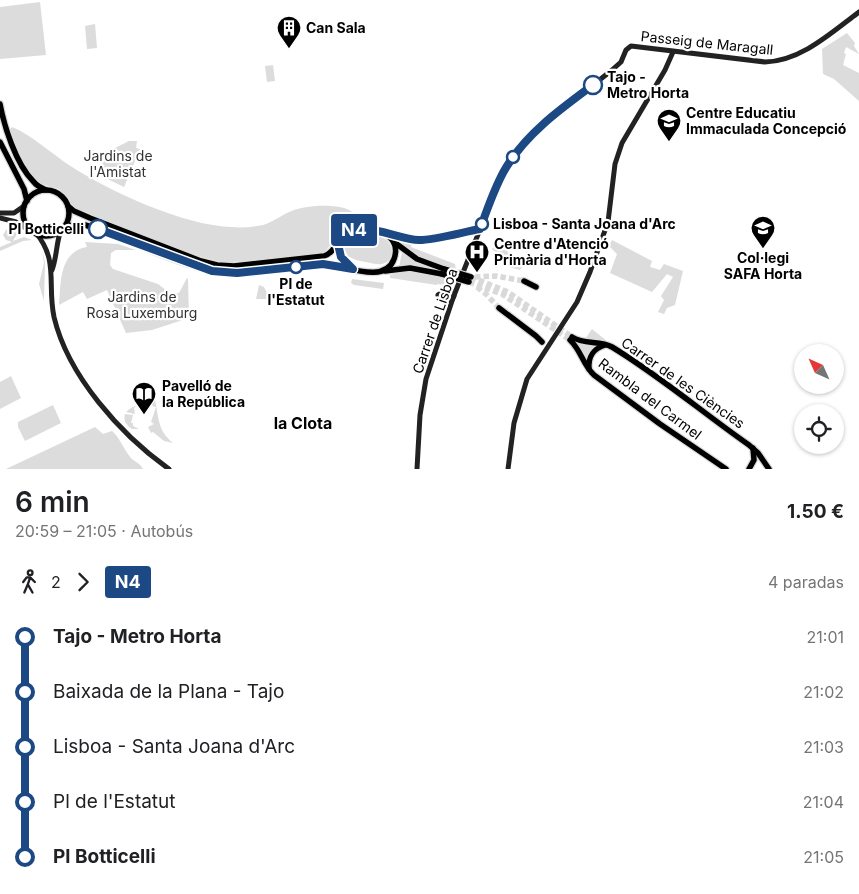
<!DOCTYPE html>
<html lang="es">
<meta charset="utf-8">
<style>
:root{--surface:#fff;--page:#f2f2f2;--text:#202124;--muted:#757577}
body{margin:0;font-family:Inter,sans-serif;background:var(--page);color:var(--text);height:100vh;display:flex;flex-direction:column;font-size:19px;white-space:nowrap}
*{box-sizing:border-box;margin:0}
p{font-size:16px;color:var(--muted)}
.icon{flex:none;width:28px;height:28px;fill:none;stroke:currentColor;stroke-width:2;stroke-linecap:round;stroke-linejoin:round}
.map{position:relative;height:469px;overflow:hidden}
.drawer{display:flex;flex-direction:column;background:var(--surface);flex:1}
.drawer>*{flex:none}
.badge{padding:0 10px;border-radius:4px;font-size:18px;line-height:32px}
.needle{width:32px;rotate:315deg}
.tools{position:absolute;left:794px;top:344px;display:grid;gap:10px}
.tools a{display:grid;place-items:center;width:50px;height:50px;border-radius:50%;background:var(--surface);box-shadow:0 1px 4px #0004;font-size:25px}
.map>.badge{position:absolute;translate:-50% -50%;box-shadow:0 0 0 2px #fff}
.legs{display:flex;align-items:center;gap:8px;height:55px;padding:0 15px;font-size:16px}
.legs p{margin-inline-start:auto}
.head{display:flex;align-items:center;justify-content:space-between;height:85px;padding:0 15px}
h1{font-size:28px;font-weight:600;line-height:38px}
ul{padding:0 15px;list-style:none}
li{display:flex;align-items:center;gap:18px;height:55px;font-size:19px}
li i{display:grid;place-items:center;width:8px;height:100%;margin:0 6px;background:currentColor}
li i::after{content:'';width:12px;height:12px;margin:-6px;border:4px solid;border-radius:50%;background:var(--surface)}
li p{margin-inline-start:auto}
li:first-child i{background:linear-gradient(#0000 50%,currentColor 0)}
li:last-child i{background:linear-gradient(currentColor 50%,#0000 0)}
.map>svg:first-child{display:block}
.green{fill:#dcdcdc}
.lines{fill:none;stroke-linecap:round;stroke-linejoin:round}
.primary-tunnel{stroke:#d9d9d9;stroke-width:5.5;stroke-dasharray:5.5 3;stroke-linecap:butt}
.primary-casing{stroke:#dbdbdb;stroke-width:8}
.secondary{stroke:#222;stroke-width:5}
.primary{stroke:#000;stroke-width:5.5}
.primary-bridge-casing{stroke:#dbdbdb;stroke-width:8;stroke-linecap:butt}
.primary-bridge{stroke:#000;stroke-width:5.5}
.line-1-casing{stroke:#fff;stroke-width:11}
.line-1{stroke:#1c4883;stroke-width:8}
.stop-1-dot{fill:#fff;stroke:#1c4883;stroke-width:2.5}
.labels{text-anchor:middle;stroke-width:4.5;stroke-linejoin:round;paint-order:stroke}
.poi-label{font-size:14px;font-weight:bold;fill:#000;stroke:#fff;text-anchor:start}
.street-label{font-size:14px;fill:#000;stroke:#fff}
.stop-label{font-size:14px;font-weight:bold;fill:#000;stroke:#fff;text-anchor:start}
.park-label{font-size:14px;fill:#333;stroke:#fff}
.quarter-label{font-size:16px;font-weight:bold;fill:#000;stroke:#fff}
</style>
<div class="map">
<svg width="859" height="469" viewBox="0 0 859 469">
<rect width="100%" height="100%" fill="#fff"/>
<g class="green">
<path d="M 40,2 L 46,55 L 0,59 L 0,7 Z"/>
<path d="M 95,24 L 97,48 L 87,49 L 85,26 Z"/>
<path d="M 847,33 L 855,43 L 854,46 L 859,54 L 846,47 L 844,53 L 846,54 L 843,65 L 859,73 L 859,101 L 834,79 L 823,74 L 822,49 Z"/>
<path d="M 273,65 L 275,81 L 267,82 L 265,66 Z"/>
<path d="M 12,127 C 27,132 54,155 69,165 C 108,191 185,226 232,227 C 242,228 253,227 263,225 C 273,222 283,214 294,210 C 308,205 356,200 359,222 L 358,224 L 340,231 L 325,252 L 316,255 L 232,262 L 221,262 L 187,253 L 73,208 L 69,199 L 59,189 L 38,183 L 34,179 L 20,157 L 9,131 Z"/>
<path d="M 129,141 L 137,141 L 136,148 L 140,149 L 124,187 L 97,174 L 109,151 Z"/>
<path d="M 11,228 L 17,234 L 13,241 L 24,237 L 32,240 L 23,241 L 0,251 L 0,247 L 12,242 L 6,240 L 3,235 L 6,230 Z"/>
<path d="M 362,233 C 370,234 378,234 385,239 C 394,245 395,261 382,264 C 377,265 371,263 366,262 C 360,261 354,260 348,256 L 344,248 C 345,237 352,234 362,233 Z"/>
<path d="M 403,240 L 412,242 L 411,247 L 455,264 L 456,270 C 437,264 419,259 403,246 Z"/>
<path d="M 612,240 L 652,261 L 650,267 L 660,270 L 664,264 L 683,271 L 675,305 L 667,308 L 664,314 L 658,312 L 664,300 L 661,296 L 673,277 L 667,274 L 652,292 L 610,273 L 617,254 L 609,246 Z"/>
<path d="M 85,242 L 118,244 L 136,250 L 116,250 L 111,253 L 110,265 L 113,269 L 158,284 L 171,294 L 179,293 L 187,278 L 188,279 L 189,318 L 152,330 L 126,333 L 107,290 L 87,299 L 83,292 L 59,305 C 61,282 59,252 87,247 Z"/>
<path d="M 496,243 L 507,251 L 522,267 L 520,270 L 502,265 L 505,260 L 492,249 Z"/>
<path d="M 42,250 L 45,262 L 44,301 L 39,284 L 44,263 Z"/>
<path d="M 402,252 L 420,263 L 444,273 L 417,266 L 399,267 Z"/>
<path d="M 410,270 L 443,277 L 454,281 L 447,285 L 437,284 L 437,285 L 390,278 L 390,275 L 398,273 L 398,271 Z"/>
<path d="M 352,279 L 384,283 L 383,289 L 354,285 L 351,283 Z"/>
<path d="M 259,285 L 264,287 L 270,299 L 256,299 Z"/>
<path d="M 592,329 L 608,342 L 585,339 Z"/>
<path d="M 570,338 L 583,345 L 598,346 L 587,364 L 582,352 Z"/>
<path d="M 11,376 L 21,398 L 0,409 L 0,382 Z"/>
<path d="M 151,398 L 153,398 L 155,400 C 159,417 157,430 173,443 L 164,441 L 153,432 L 151,433 L 148,427 L 154,424 L 151,422 L 156,407 L 152,406 L 153,405 L 147,403 L 136,406 L 134,408 L 135,414 L 126,412 C 133,404 145,405 151,398 Z"/>
<path d="M 53,405 L 61,423 L 25,441 L 18,427 L 18,422 Z"/>
<path d="M 125,414 L 133,415 L 131,423 L 133,423 L 133,426 L 139,429 L 132,429 C 126,425 123,420 125,414 Z"/>
<path d="M 95,427 L 103,434 L 112,431 C 121,439 123,449 131,458 C 135,462 140,463 143,469 L 6,469 Z"/>
</g>
<g class="lines">
<g class="primary-tunnel">
<path d="M 471,277 L 508,292 L 572,337"/>
<path d="M 475,277 L 496,276 L 524,281"/>
<path d="M 469,282 L 502,294 L 570,340"/>
<path d="M 477,287 L 486,294 L 499,308"/>
</g>
<defs>
<g id="primary">
<path d="M 0,104 C 4,126 16,164 33,181 C 36,185 41,188 46,190"/>
<path d="M 0,142 L 24,189 L 27,201"/>
<circle cx="46" cy="213" r="23"/>
<path d="M 62,229 L 72,225 L 85,225 C 127,238 169,261 211,271 C 239,277 270,270 298,267 C 307,266 316,264 325,264 C 344,265 385,285 394,259 C 404,232 365,222 347,232 C 337,238 336,252 324,256 L 234,266 L 217,265 L 201,261 L 90,218 L 74,211 L 68,206"/>
<path d="M 394,242 L 417,259 L 444,269"/>
<path d="M 338,244 L 341,257 L 352,269"/>
<path d="M 385,271 L 410,268 L 442,274"/>
<path d="M 524,281 L 536,287"/>
<path d="M 499,308 L 536,336 L 542,342"/>
<path d="M 572,337 C 584,345 600,340 612,347 C 660,376 703,413 749,445 L 758,453 L 769,469"/>
<path d="M 570,340 C 581,350 583,365 594,375 L 660,424 L 726,469"/>
<path d="M 589,369 C 588,356 593,349 605,345"/>
<path d="M 749,469 L 754,460 L 753,448"/>
</g>
</defs>
<use href="#primary" class="primary-casing"/>
<g class="secondary">
<path d="M 0,213 L 14,213 L 24,206"/>
<path d="M 0,218 L 16,222 L 30,231"/>
<path d="M 36,233 C 59,261 47,284 54,317 C 68,376 121,435 169,469"/>
<path d="M 52,270 C 57,257 56,243 61,230"/>
<path d="M 448,289 L 453,292 L 454,296 L 452,300 L 446,301 L 438,295 Z"/>
<path d="M 417,469 L 420,415 L 426,379 L 453,298 L 499,181 L 518,151 L 533,133 L 612,70 L 621,62 L 626,50 L 631,46 L 765,62 C 801,61 831,33 859,12"/>
<path d="M 508,469 L 514,423 L 527,379 L 577,302 L 590,272 L 608,222 L 615,164 L 622,143 L 665,70 L 673,52"/>
</g>
<use href="#primary" class="primary"/>
<defs>
<g id="primary-bridge">
<path d="M 444,269 L 471,277"/>
<path d="M 442,274 L 469,282"/>
</g>
</defs>
<use href="#primary-bridge" class="primary-bridge-casing"/>
<use href="#primary-bridge" class="primary-bridge"/>
</g>
<g class="lines">
<defs>
<path id="line-1" d="M 98,229 L 212,271 L 237,273 L 323,264 L 353,269 L 341,257 L 338,244 C 353,213 395,240 419,240 C 435,240 463,232 480,229 C 488,208 495,185 507,166 C 528,132 562,108 593,85"/>
</defs>
<use href="#line-1" class="line-1-casing"/>
<use href="#line-1" class="line-1"/>
</g>
<defs>
<symbol id="building-pin" viewBox="-11 -11 22 30"><path d="M0 17L-7.5 6A9.5 9.5 0 1 1 7.5 6Z" fill="#000" stroke="#fff"/><path d="M-4-6H4V6H1V3H-1V6H-4ZM-2.5-4.3h1.7v1.8h-1.7ZM.8-4.3h1.7v1.8H.8ZM-2.5-1h1.7V.8h-1.7ZM.8-1h1.7V.8H.8Z" fill="#fff"/></symbol>
<symbol id="school-pin" viewBox="-11 -11 22 30"><path d="M0 17L-7.5 6A9.5 9.5 0 1 1 7.5 6Z" fill="#000" stroke="#fff"/><path d="M0-5L7-2L0 1L-7-2ZM-4 1L0 2.5L4 1V4Q0 6-4 4Z" fill="#fff"/></symbol>
<symbol id="hospital-pin" viewBox="-11 -11 22 30"><path d="M0 17L-7.5 6A9.5 9.5 0 1 1 7.5 6Z" fill="#000" stroke="#fff"/><path d="M-5-5h3v3.5h4V-5h3V5h-3V1.5h-4V5h-3Z" fill="#fff"/></symbol>
<symbol id="library-pin" viewBox="-11 -11 22 30"><path d="M0 17L-7.5 6A9.5 9.5 0 1 1 7.5 6Z" fill="#000" stroke="#fff"/><path d="M-6-4Q-3-5.5-.7-3.5V5Q-3 3-6 4ZM6-4Q3-5.5 .7-3.5V5Q3 3 6 4Z" fill="#fff"/></symbol>
</defs>
<g fill-rule="evenodd">
<use href="#building-pin" x="275" y="14" width="28" height="38"/>
<use href="#school-pin" x="655" y="107" width="28" height="38"/>
<use href="#school-pin" x="749" y="214" width="28" height="38"/>
<use href="#hospital-pin" x="463" y="238" width="28" height="38"/>
<use href="#library-pin" x="130" y="380" width="28" height="38"/>
</g>
<g class="stop-1-dot">
<circle cx="593" cy="85" r="9"/>
<circle cx="513" cy="157" r="6"/>
<circle cx="482" cy="224" r="6"/>
<circle cx="98" cy="229" r="9"/>
<circle cx="296" cy="267" r="6"/>
</g>
<g class="labels">
<g class="poi-label">
<text x="306" y="33">Can Sala</text>
<text x="686" y="118">Centre Educatiu<tspan x="686" dy="16">Immaculada Concepció</tspan></text>
<text x="494" y="249">Centre d'Atenció<tspan x="494" dy="16">Primària d'Horta</tspan></text>
<text x="763" y="263" text-anchor="middle">Col·legi<tspan x="763" dy="16">SAFA Horta</tspan></text>
<text x="162" y="391">Pavelló de<tspan x="162" dy="16">la República</tspan></text>
</g>
<g class="street-label">
<text transform="translate(707 43) rotate(6)" y="5">Passeig de Maragall</text>
<text transform="translate(435 321) rotate(-71)" y="5">Carrer de Lisboa</text>
<text transform="translate(683 383) rotate(35)" y="5">Carrer de les Ciències</text>
<text transform="translate(650 399) rotate(37)" y="5">Rambla del Carmel</text>
</g>
<g class="stop-label">
<text x="607" y="82">Tajo -<tspan x="607" dy="16">Metro Horta</tspan></text>
<text x="493" y="229">Lisboa - Santa Joana d'Arc</text>
<text x="84" y="234" text-anchor="end">Pl Botticelli</text>
<text x="296" y="289" text-anchor="middle">Pl de<tspan x="296" dy="16">l'Estatut</tspan></text>
</g>
<g class="park-label">
<text x="118" y="161">Jardins de<tspan x="118" dy="16">l'Amistat</tspan></text>
<text x="142" y="302">Jardins de<tspan x="142" dy="16">Rosa Luxemburg</tspan></text>
</g>
<g class="quarter-label">
<text x="303" y="429">la Clota</text>
</g>
</g>
</svg>
<div class="tools">
<a><svg class="needle" viewBox="-14 -14 28 28"><path d="M0-13l5 13h-10z" fill="#e53935"/><path d="M0 13l5-13h-10z" fill="#757577"/></svg></a>
<a><svg class="icon" aria-label="locate" viewBox="0 0 24 24"><circle cx="12" cy="12" r="6"/><path d="M12 2v4M12 18v4M2 12h4M18 12h4"/></svg></a>
</div>
<b class="badge" style="left:354px;top:230px;background:#1c4883;color:#fff">N4</b>
</div>
<section class="drawer">
<div class="head"><div><h1>6 min</h1><p>20:59 – 21:05 · Autobús</p></div><b>1.50 €</b></div>
<div class="legs"><svg class="icon" aria-label="walk" viewBox="0 0 24 24"><circle cx="13" cy="4" r="2"/><path d="M13 8l-2 6 4 7M11 14l-3 7M7 12l3-4h3l4 4"/></svg>2<svg class="icon" aria-label="forward" viewBox="0 0 24 24"><path d="M9 5l7 7-7 7"/></svg><b class="badge" style="background:#1c4883;color:#fff">N4</b><p>4 paradas</p></div>
<ul>
<li><i style="color:#1c4883"></i><b>Tajo - Metro Horta</b><p>21:01</p></li>
<li><i style="color:#1c4883"></i><span>Baixada de la Plana - Tajo</span><p>21:02</p></li>
<li><i style="color:#1c4883"></i><span>Lisboa - Santa Joana d'Arc</span><p>21:03</p></li>
<li><i style="color:#1c4883"></i><span>Pl de l'Estatut</span><p>21:04</p></li>
<li><i style="color:#1c4883"></i><b>Pl Botticelli</b><p>21:05</p></li>
</ul>
</section>
